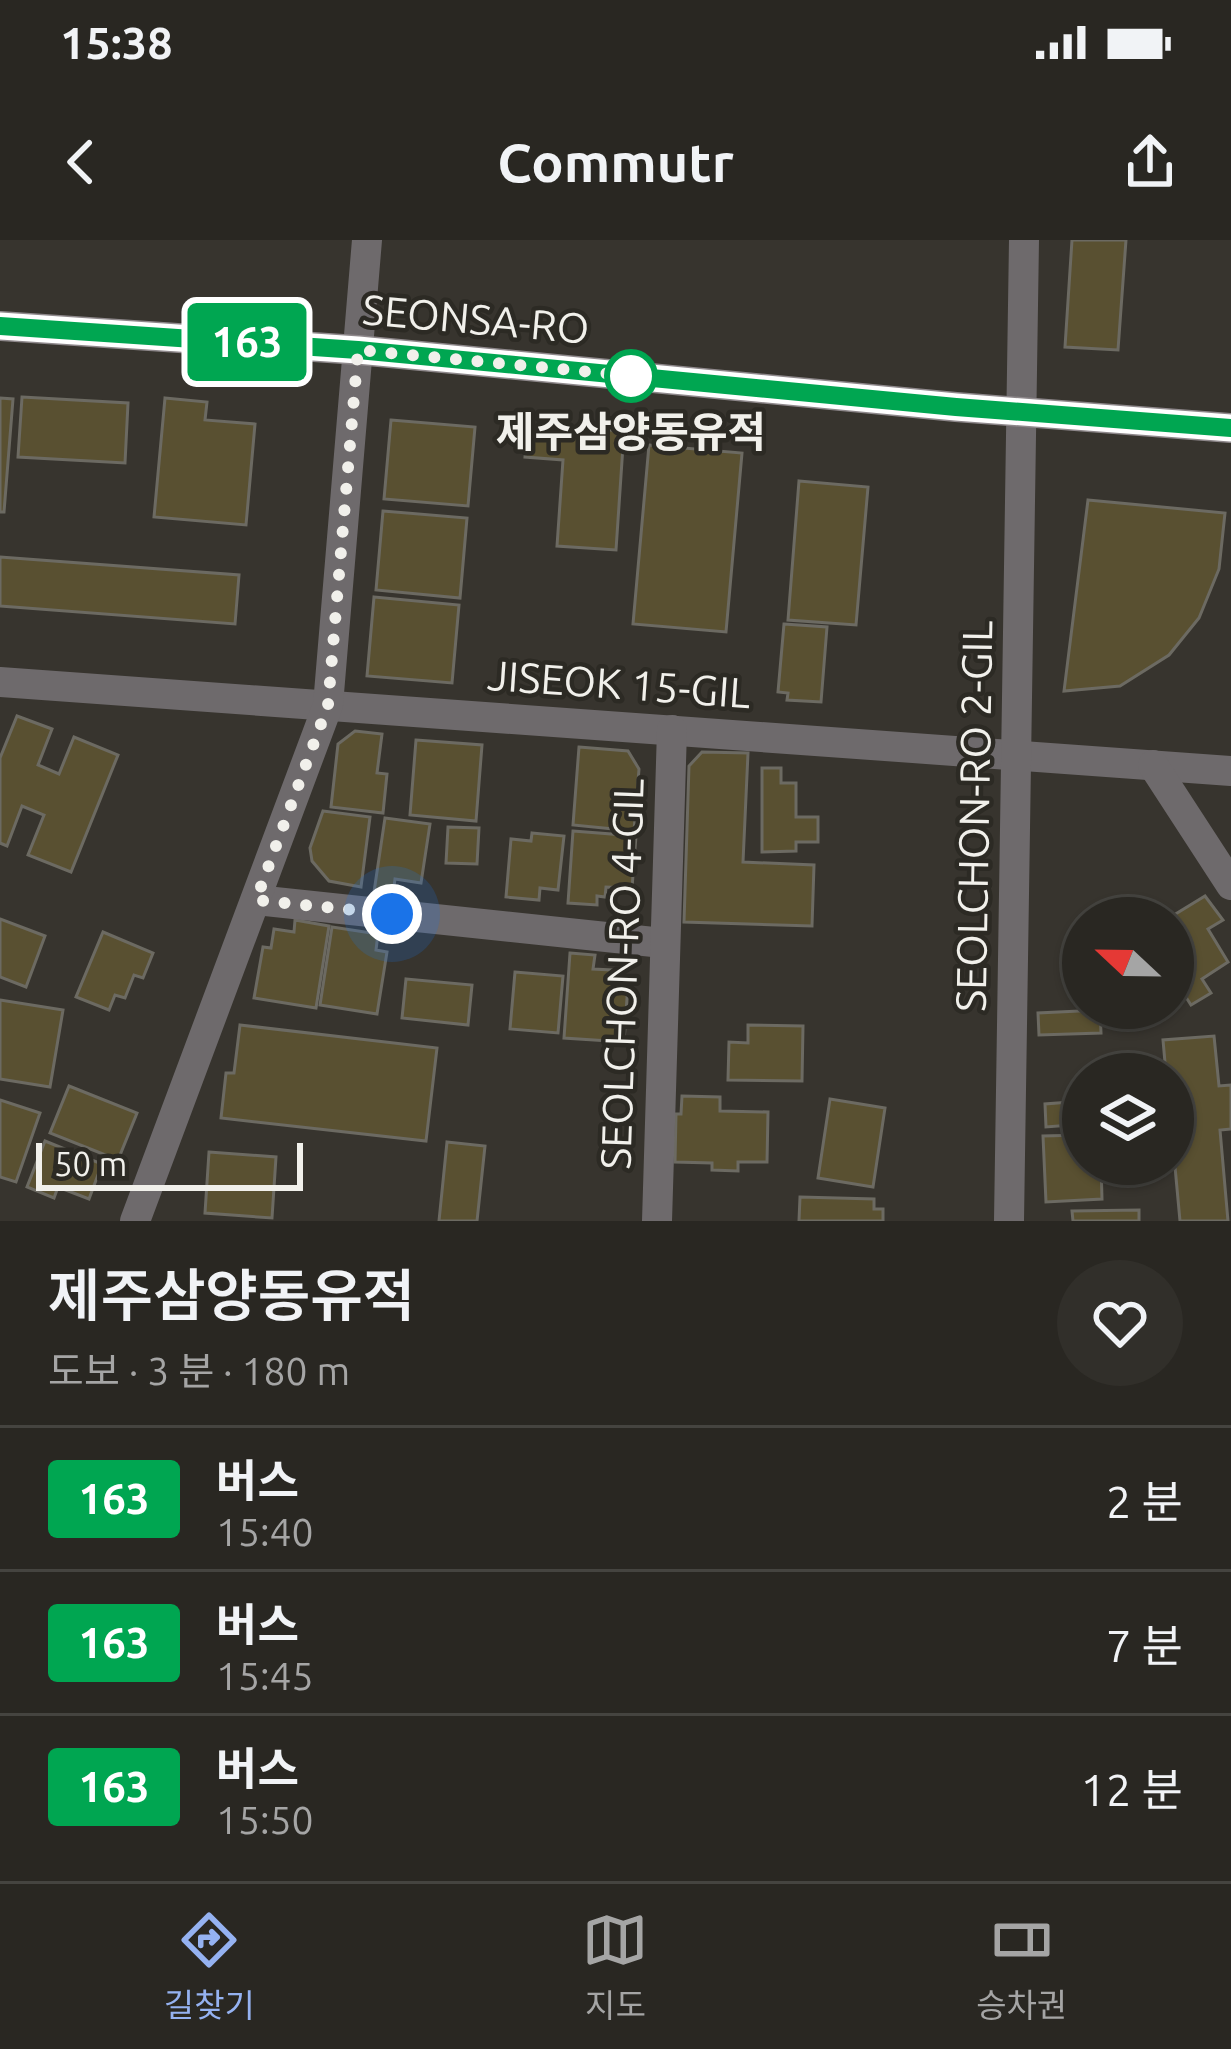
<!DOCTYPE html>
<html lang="ko">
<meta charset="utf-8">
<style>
:root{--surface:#292722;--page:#312f2a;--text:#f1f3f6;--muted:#a5a5a5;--line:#454440;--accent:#95b2f1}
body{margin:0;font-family:Ubuntu,"Noto Sans KR",sans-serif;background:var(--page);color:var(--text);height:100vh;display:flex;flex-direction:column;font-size:45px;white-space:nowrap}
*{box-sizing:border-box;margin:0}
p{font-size:39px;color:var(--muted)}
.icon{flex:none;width:66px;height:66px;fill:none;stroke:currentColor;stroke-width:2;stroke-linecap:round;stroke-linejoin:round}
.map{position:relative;height:981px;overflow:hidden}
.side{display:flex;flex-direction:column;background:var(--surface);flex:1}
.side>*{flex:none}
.badge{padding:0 24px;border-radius:9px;font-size:42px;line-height:78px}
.needle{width:78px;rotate:292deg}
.buttons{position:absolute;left:1062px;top:657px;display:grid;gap:24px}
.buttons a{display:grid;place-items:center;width:132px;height:132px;border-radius:50%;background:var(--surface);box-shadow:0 3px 9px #0004,0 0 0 3px var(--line);font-size:60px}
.scale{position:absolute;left:36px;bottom:30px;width:267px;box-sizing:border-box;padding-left:12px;border:6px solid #f1f0eb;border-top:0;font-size:33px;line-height:42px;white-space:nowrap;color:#f1f0eb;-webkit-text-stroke:9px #2c2a24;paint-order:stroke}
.you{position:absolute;width:60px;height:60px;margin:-30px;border:9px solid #fff;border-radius:50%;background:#1a73e8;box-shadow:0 0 0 18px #1a73e833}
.map>.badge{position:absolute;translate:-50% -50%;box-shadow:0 0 0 6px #fff}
.round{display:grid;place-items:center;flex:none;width:126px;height:126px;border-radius:63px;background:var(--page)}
.overview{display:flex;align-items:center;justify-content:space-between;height:204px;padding:0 48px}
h1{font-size:57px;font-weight:600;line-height:90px}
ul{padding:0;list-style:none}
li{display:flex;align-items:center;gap:36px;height:144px;padding:0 48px;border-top:3px solid var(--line)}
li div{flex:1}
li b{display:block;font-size:45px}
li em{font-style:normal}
li .badge{min-width:132px;font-weight:700;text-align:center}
.status{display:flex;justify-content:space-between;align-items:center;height:84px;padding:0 60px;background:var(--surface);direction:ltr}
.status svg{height:33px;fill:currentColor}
header{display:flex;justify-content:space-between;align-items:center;height:156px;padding:0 48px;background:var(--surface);font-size:54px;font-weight:600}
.tabs{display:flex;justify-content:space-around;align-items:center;height:168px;border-top:3px solid var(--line);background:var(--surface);font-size:33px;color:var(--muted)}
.tabs a{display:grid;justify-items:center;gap:6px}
.tabs .active{color:var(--accent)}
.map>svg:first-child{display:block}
.building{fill:#595031;stroke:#6c6a62;stroke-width:3}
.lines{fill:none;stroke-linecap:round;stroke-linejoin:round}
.street{stroke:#6e6a6c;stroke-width:30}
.secondary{stroke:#8e888b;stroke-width:30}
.line-casing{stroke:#fff;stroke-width:27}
.line{stroke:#00a651;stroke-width:18}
.walk{stroke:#f1f0eb;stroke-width:12;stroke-dasharray:0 21.6}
.stop-dot{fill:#fff;stroke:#00a651;stroke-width:6}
.labels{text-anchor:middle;stroke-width:9;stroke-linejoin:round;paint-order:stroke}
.street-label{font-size:42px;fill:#f1f0eb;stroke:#2c2a24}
.stop-label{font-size:42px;font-weight:bold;fill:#f1f0eb;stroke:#2c2a24}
</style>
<div class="status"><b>15:38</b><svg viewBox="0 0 49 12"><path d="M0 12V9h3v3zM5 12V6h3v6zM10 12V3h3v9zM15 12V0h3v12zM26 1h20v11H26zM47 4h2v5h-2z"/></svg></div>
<header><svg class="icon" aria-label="back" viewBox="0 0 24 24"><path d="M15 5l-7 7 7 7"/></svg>Commutr<svg class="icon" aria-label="share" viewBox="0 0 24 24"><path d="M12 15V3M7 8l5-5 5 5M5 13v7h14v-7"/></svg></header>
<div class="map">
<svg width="1231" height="981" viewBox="0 0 1231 981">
<rect width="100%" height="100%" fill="#37342e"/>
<g class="building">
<path d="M 1072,0 L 1126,0 L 1118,110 L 1065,107 Z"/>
<path d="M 22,157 L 128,163 L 125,223 L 18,217 Z"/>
<path d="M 0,158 L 13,159 L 4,272 L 0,272 Z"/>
<path d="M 165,158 L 207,162 L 205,180 L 255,184 L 246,285 L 154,277 Z"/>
<path d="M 391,180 L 475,187 L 468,266 L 384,259 Z"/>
<path d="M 528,184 L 624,191 L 616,310 L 557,306 L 563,220 L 525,217 Z"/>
<path d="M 649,205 L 742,213 L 726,392 L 633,384 Z"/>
<path d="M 799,241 L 868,247 L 856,385 L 788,380 Z"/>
<path d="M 1088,260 L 1225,273 L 1219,329 L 1199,378 L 1169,415 L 1120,446 L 1064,451 Z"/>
<path d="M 383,271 L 467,278 L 460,358 L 376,350 Z"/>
<path d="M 0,317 L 239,335 L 235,384 L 0,366 Z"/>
<path d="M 374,357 L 459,365 L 452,443 L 367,436 Z"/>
<path d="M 784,384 L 827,387 L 821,462 L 787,460 L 788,453 L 778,452 Z"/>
<path d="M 17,476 L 52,489 L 38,525 L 59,534 L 74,497 L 118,515 L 71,632 L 28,615 L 44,575 L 22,566 L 7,606 L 0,603 L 0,518 Z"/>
<path d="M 355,491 L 382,494 L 377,533 L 387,534 L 383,573 L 331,567 L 338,504 Z"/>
<path d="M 416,500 L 482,505 L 476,581 L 410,575 Z"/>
<path d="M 579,507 L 628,511 L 639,529 L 634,591 L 573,585 Z"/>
<path d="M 702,512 L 748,513 L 743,622 L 814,625 L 812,686 L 684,682 L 689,526 Z"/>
<path d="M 762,528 L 781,528 L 781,543 L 796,543 L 796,577 L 818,577 L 818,602 L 796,602 L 796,611 L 762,612 Z"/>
<path d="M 323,571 L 370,577 L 361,647 L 329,641 L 312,621 L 310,608 Z"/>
<path d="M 385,578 L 430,584 L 421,643 L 395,639 L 393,654 L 374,652 Z"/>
<path d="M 448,587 L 479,588 L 477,624 L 446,623 Z"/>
<path d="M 573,591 L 636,596 L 632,648 L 606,647 L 605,657 L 597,656 L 597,665 L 568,663 Z"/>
<path d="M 532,593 L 564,596 L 558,650 L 540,648 L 539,660 L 506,657 L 511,599 L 531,601 Z"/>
<path d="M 1205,656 L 1223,680 L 1208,689 L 1228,722 L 1202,739 L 1211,753 L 1191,765 L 1173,737 L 1173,678 L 1169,678 Z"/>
<path d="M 0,679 L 45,696 L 26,747 L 0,737 Z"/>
<path d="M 295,680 L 329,686 L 316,768 L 254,758 L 263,707 L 271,708 L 274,689 L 294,692 Z"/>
<path d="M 332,687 L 378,694 L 376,710 L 387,712 L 377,774 L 320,765 Z"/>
<path d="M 103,692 L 153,713 L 143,738 L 134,735 L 125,758 L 115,755 L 109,770 L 76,757 Z"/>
<path d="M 1083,692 L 1083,715 L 1076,716 L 1075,693 Z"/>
<path d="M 570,713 L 595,715 L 593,729 L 612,730 L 611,743 L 628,744 L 624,802 L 564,798 Z"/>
<path d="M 515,732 L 563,736 L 558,793 L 510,789 Z"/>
<path d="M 406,739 L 472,745 L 468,785 L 402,778 Z"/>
<path d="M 0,760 L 63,770 L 50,847 L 0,839 Z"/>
<path d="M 1100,770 L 1101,793 L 1039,795 L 1038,773 Z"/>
<path d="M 240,785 L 437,808 L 426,901 L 221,878 L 226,833 L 234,833 Z"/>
<path d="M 748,785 L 803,786 L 802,841 L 728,840 L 729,802 L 748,803 Z"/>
<path d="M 1214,796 L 1219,846 L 1231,845 L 1231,889 L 1220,890 L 1228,981 L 1180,981 L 1173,905 L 1173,834 L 1166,834 L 1163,800 Z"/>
<path d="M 69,846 L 137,873 L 118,920 L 50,893 Z"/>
<path d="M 682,856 L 720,857 L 720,871 L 768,872 L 767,922 L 738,922 L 738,931 L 712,930 L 712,923 L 675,922 L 676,874 L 681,874 Z"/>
<path d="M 830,859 L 885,868 L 873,947 L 818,938 Z"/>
<path d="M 0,860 L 40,873 L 16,942 L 0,937 Z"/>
<path d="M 1083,861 L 1083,884 L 1046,887 L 1045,864 Z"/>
<path d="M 1083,895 L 1083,924 L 1101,924 L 1102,959 L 1046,962 L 1043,896 Z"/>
<path d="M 45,901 L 102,924 L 89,959 L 58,947 L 54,958 L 27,947 Z"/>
<path d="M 447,902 L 485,906 L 477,981 L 439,981 Z"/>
<path d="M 209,912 L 276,917 L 272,978 L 205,973 Z"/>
<path d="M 800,957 L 874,959 L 874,969 L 883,969 L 883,981 L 799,981 Z"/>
<path d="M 1139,970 L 1139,981 L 1073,981 L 1072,971 Z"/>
</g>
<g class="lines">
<g class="street">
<path d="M 0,442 L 1231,531"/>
<path d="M 1153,525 L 1231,645"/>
<path d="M 256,660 L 663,703"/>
<path d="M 135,981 L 328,465 L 367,0"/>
<path d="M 657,981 L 672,490"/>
<path d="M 1009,981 L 1024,0"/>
</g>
<path class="secondary" d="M 0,86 L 358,110 L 956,167 L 1231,188"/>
</g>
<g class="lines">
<defs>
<path id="line" d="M 0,86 L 358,110 L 956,167 L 1231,188"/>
</defs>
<use href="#line" class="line-casing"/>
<use href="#line" class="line"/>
<path class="walk" d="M 392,674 L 256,660 L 328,465 L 358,110 L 634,136 L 631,136"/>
</g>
<circle class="stop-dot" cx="631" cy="136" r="24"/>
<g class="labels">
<g class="street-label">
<text transform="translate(476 79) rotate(5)" y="15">SEONSA-RO</text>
<text transform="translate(619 444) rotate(4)" y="15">JISEOK 15-GIL</text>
<text transform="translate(974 576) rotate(-89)" y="15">SEOLCHON-RO 2-GIL</text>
<text transform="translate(622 734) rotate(-88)" y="15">SEOLCHON-RO 4-GIL</text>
</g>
<g class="stop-label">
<text x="631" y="207">제주삼양동유적</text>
</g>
</g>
</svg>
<div class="buttons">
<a><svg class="needle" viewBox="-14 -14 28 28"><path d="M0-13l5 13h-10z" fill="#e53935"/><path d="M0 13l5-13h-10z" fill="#a5a5a5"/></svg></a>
<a><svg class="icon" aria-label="layers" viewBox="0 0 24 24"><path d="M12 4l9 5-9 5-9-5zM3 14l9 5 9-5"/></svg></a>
</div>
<div class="scale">50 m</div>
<div class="you" style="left:392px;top:674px"></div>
<b class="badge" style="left:247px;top:102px;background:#00a651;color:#fff">163</b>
</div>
<section class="side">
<div class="overview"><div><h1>제주삼양동유적</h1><p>도보 · 3 분 · 180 m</p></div><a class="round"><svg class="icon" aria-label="heart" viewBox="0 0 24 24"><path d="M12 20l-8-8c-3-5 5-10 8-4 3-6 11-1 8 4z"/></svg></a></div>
<ul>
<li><span class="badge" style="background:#00a651;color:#fff">163</span><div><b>버스</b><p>15:40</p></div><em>2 분</em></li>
<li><span class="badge" style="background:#00a651;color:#fff">163</span><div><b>버스</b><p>15:45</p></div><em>7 분</em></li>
<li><span class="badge" style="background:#00a651;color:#fff">163</span><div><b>버스</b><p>15:50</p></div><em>12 분</em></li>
</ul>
</section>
<nav class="tabs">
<a class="active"><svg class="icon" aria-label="directions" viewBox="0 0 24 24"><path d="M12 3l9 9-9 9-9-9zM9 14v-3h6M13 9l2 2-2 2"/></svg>길찾기</a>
<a><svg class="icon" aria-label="map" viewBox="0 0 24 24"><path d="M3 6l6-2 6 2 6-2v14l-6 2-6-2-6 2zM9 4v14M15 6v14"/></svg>지도</a>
<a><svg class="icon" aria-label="tickets" viewBox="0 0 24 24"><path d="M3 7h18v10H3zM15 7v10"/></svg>승차권</a>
</nav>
